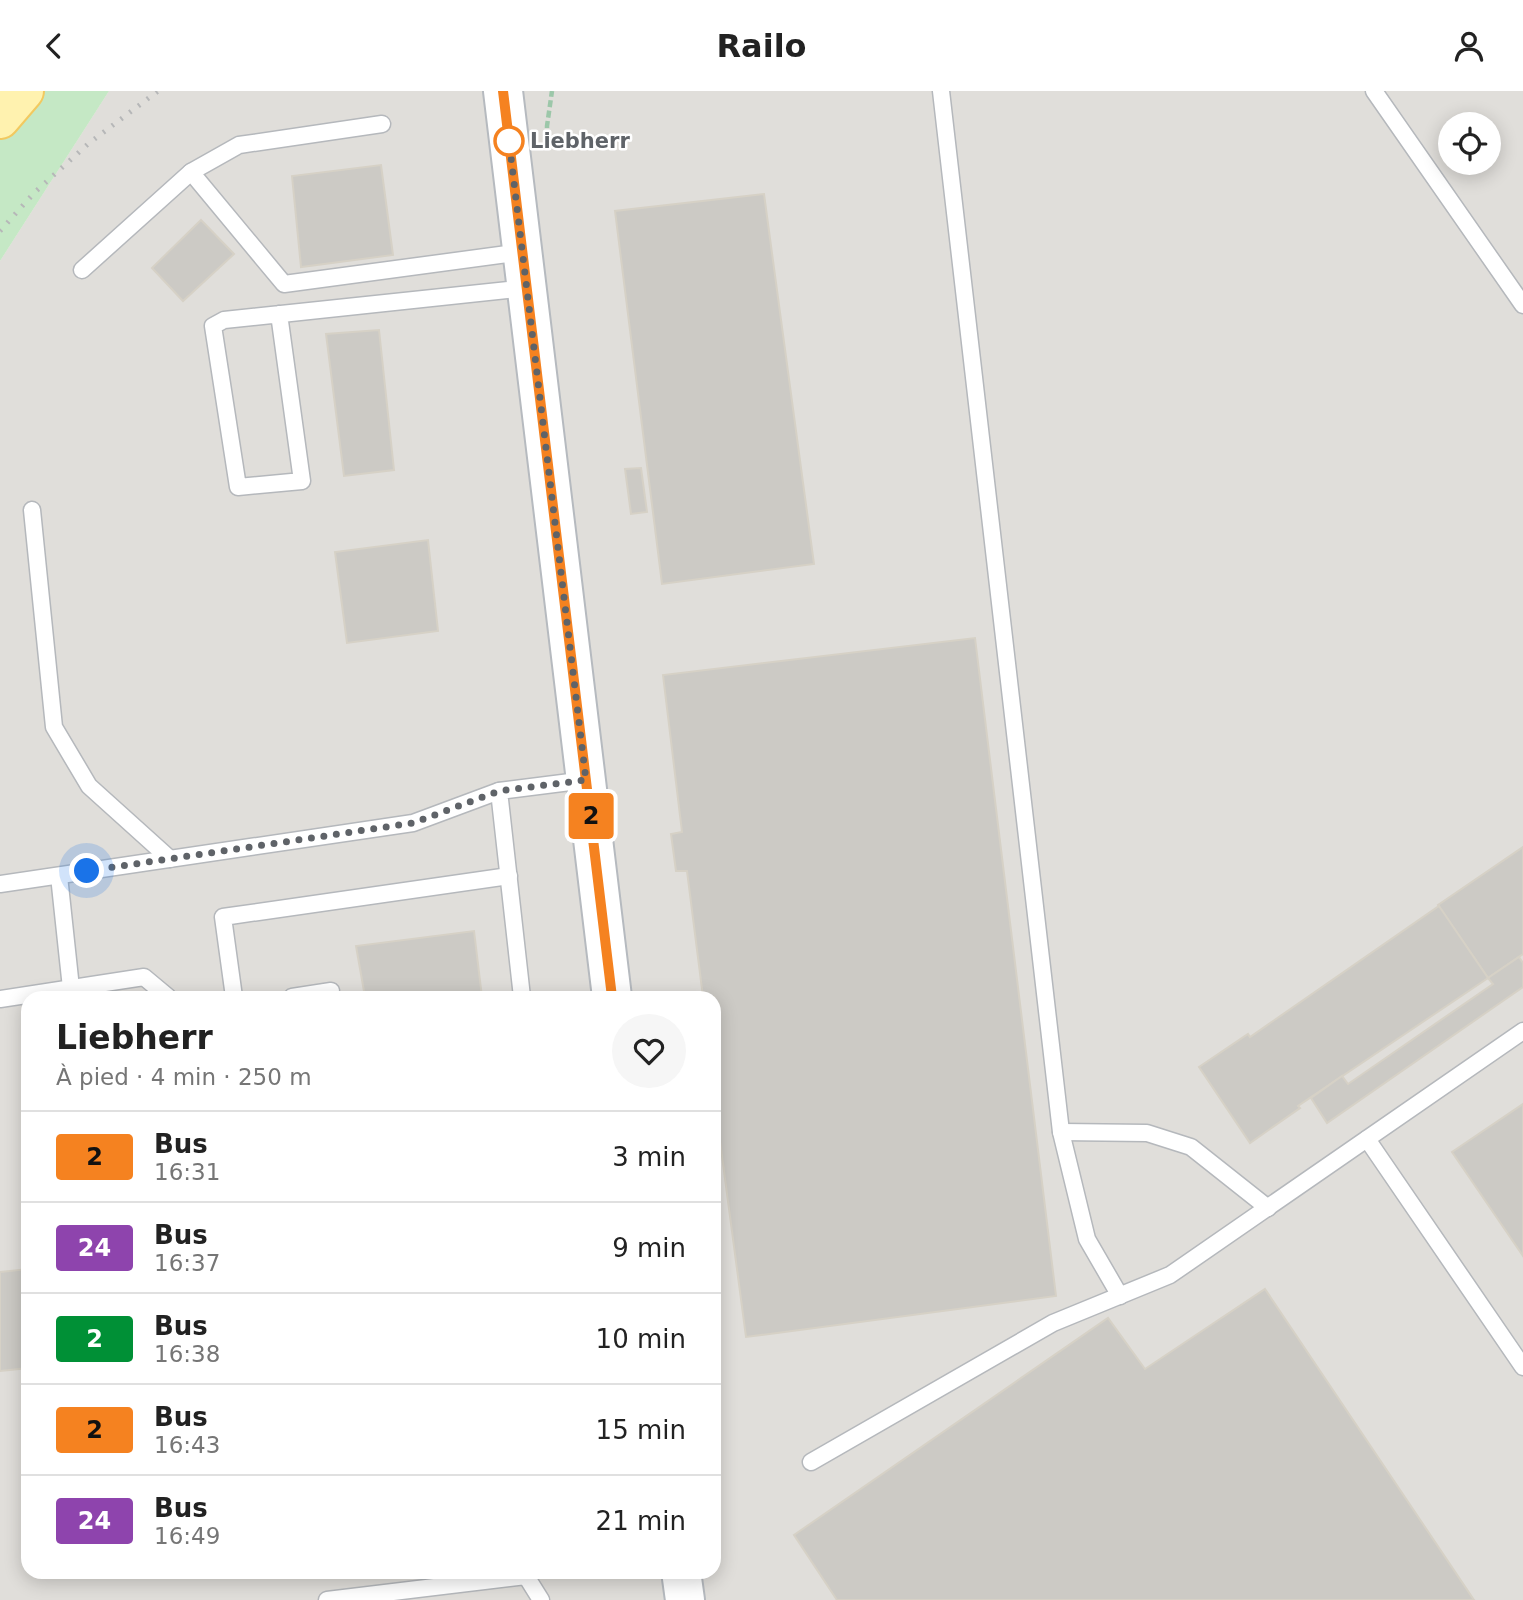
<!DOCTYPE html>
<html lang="fr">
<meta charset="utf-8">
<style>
:root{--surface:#fff;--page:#f6f6f6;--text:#222;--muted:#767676;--line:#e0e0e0}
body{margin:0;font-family:"DejaVu Sans",sans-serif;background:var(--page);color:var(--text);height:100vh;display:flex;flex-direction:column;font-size:26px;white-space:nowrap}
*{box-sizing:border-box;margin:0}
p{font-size:23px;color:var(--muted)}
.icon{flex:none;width:38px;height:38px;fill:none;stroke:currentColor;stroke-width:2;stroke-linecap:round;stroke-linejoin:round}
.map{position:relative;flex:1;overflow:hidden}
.panel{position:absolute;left:21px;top:900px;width:700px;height:588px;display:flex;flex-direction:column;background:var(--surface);border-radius:21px;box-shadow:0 4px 18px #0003}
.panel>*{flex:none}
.badge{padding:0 14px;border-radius:5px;font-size:24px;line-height:46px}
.buttons{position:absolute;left:1438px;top:21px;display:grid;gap:14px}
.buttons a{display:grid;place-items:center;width:63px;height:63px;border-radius:50%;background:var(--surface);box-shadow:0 4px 18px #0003;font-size:35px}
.you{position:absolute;width:35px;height:35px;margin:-18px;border:5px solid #fff;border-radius:50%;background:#1a73e8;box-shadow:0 0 0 10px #1a73e833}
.map>.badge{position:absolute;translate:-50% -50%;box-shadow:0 0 0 4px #fff}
.round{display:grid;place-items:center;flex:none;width:74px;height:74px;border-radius:37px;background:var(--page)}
.headline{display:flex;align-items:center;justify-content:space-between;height:119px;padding:0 35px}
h1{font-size:33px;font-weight:800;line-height:52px}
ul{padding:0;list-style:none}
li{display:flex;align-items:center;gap:21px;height:91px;padding:0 35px;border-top:2px solid var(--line)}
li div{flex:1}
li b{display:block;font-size:26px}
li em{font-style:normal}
li .badge{min-width:77px;font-weight:700;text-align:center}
header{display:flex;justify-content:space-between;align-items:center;height:91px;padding:0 35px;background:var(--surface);font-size:32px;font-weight:800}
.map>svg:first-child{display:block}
.industrial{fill:#e0deda;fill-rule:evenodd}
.green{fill:#c5e8c5}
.building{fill:#cccac5;stroke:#d6d1c6;stroke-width:2}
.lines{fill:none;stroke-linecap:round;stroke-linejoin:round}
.service-casing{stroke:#b5b8bc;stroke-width:19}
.secondary-casing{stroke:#b6babf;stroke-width:42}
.primary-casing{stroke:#f2c960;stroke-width:42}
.path{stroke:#9cc7a9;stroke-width:4.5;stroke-dasharray:7 3.5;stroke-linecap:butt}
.service{stroke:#fff;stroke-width:16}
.secondary{stroke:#fff;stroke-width:38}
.primary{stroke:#fff2af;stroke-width:38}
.rail{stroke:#b6b7b8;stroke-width:5;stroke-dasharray:2 9;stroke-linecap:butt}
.line-casing{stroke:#fff;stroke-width:16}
.line{stroke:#f58220;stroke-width:10}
.walk{stroke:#5f6368;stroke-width:7;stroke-dasharray:0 12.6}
.stop-dot{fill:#fff;stroke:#f58220;stroke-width:3.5}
.labels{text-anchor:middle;stroke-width:5;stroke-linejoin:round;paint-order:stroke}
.stop-label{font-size:21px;font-weight:bold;fill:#5f6368;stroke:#fff;text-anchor:start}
</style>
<header><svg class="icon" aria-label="back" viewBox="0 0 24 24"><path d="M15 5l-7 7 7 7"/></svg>Railo<svg class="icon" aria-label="person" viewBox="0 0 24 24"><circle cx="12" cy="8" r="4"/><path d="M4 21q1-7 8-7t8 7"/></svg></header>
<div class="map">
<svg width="1523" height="1509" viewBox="0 0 1523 1509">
<rect width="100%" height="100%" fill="#f1efe8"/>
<path class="industrial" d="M 109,0 L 1523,0 L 1523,1509 L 0,1509 L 0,170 ZM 1451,33 L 1489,33 L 1489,72 L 1451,72 ZM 28,906 L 714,906 L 714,1480 L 28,1480 Z"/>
<path class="green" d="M 0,0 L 109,0 L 0,170 Z"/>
<g class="building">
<path d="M 381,74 L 393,164 L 301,176 L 292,85 Z"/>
<path d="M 764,103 L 814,473 L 662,493 L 615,120 Z"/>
<path d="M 201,129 L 234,163 L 183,210 L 152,177 Z"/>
<path d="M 379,239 L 394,379 L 344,385 L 326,243 Z"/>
<path d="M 641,377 L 647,421 L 631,423 L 625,378 Z"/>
<path d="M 428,449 L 438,540 L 347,552 L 335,461 Z"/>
<path d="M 975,547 L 1056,1205 L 746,1246 L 720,1050 L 714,1050 L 714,906 L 703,906 L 687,780 L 676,780 L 671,743 L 682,741 L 663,584 Z"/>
<path d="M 1523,756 L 1523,863 L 1488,887 L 1438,814 Z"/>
<path d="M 1439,815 L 1488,887 L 1298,1015 L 1300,1017 L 1250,1052 L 1199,976 L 1248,943 L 1250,946 Z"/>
<path d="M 474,840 L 482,906 L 365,906 L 356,855 Z"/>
<path d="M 1519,866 L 1523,872 L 1523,896 L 1327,1032 L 1311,1007 L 1342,985 L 1348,993 L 1493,893 L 1488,887 Z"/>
<path d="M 1523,1013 L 1523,1165 L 1452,1061 Z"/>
<path d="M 28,1178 L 28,1277 L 0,1280 L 0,1181 Z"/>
<path d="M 1265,1198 L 1474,1509 L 837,1509 L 794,1444 L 1108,1227 L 1145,1278 Z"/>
</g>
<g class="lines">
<defs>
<g id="service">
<path d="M 941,0 L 1061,1041 L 1087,1148 L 1120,1205"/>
<path d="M 1374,0 L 1523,214"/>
<path d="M 191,81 L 239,54 L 382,33"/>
<path d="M 82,179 L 191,81 L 284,193 L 522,161"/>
<path d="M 279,223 L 302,390 L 238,396 L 213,235 L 224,229 L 527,197"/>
<path d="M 32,419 L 54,636 L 89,695 L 170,768"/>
<path d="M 59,785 L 71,897"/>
<path d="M 0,793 L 413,732 L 499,700"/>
<path d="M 234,906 L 223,826 L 509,785"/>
<path d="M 292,906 L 331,900"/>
<path d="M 522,906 L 499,700 L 586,689"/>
<path d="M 0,908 L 144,886 L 168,906"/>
<path d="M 1061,1041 L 1147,1042 L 1191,1056 L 1268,1117"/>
<path d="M 1367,1048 L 1523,1276"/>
<path d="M 811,1371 L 1053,1232 L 1170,1184 L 1523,940"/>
<path d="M 327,1509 L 526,1485 L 541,1509"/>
</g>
<g id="secondary">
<path d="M 503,0 L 612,906"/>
<path d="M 681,1480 L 685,1509"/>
</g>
<path id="primary" d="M 0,28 L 24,0"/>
</defs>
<use href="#service" class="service-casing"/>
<use href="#secondary" class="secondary-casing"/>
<use href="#primary" class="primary-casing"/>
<path class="path" d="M 547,58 L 547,35 L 552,0"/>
<use href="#service" class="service"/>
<use href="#secondary" class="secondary"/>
<use href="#primary" class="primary"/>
<path class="rail" d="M 0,140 L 34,102 L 88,53 L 158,0"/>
</g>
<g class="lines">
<defs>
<path id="line" d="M 503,0 L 612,906"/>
</defs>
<use href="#line" class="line-casing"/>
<use href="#line" class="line"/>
<path class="walk" d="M 87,780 L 413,732 L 499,700 L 586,689 L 509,50"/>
</g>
<circle class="stop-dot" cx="509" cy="50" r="14"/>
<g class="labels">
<g class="stop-label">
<text x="530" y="57">Liebherr</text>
</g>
</g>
</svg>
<div class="buttons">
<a><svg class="icon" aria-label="locate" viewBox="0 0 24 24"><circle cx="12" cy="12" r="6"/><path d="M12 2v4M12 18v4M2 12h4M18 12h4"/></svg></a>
</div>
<div class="you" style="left:87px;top:780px"></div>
<b class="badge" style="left:591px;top:725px;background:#f58220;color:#111">2</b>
<section class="panel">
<div class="headline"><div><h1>Liebherr</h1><p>À pied · 4 min · 250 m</p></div><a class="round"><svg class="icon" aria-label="heart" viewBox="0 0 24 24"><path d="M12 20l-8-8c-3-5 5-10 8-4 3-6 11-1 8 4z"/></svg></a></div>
<ul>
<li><span class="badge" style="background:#f58220;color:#111">2</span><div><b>Bus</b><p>16:31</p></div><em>3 min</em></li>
<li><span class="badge" style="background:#8e44ad;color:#fff">24</span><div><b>Bus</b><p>16:37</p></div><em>9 min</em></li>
<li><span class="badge" style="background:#009036;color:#fff">2</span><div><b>Bus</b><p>16:38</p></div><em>10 min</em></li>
<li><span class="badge" style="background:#f58220;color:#111">2</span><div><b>Bus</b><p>16:43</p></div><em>15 min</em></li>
<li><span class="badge" style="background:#8e44ad;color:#fff">24</span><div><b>Bus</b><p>16:49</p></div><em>21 min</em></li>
</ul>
</section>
</div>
